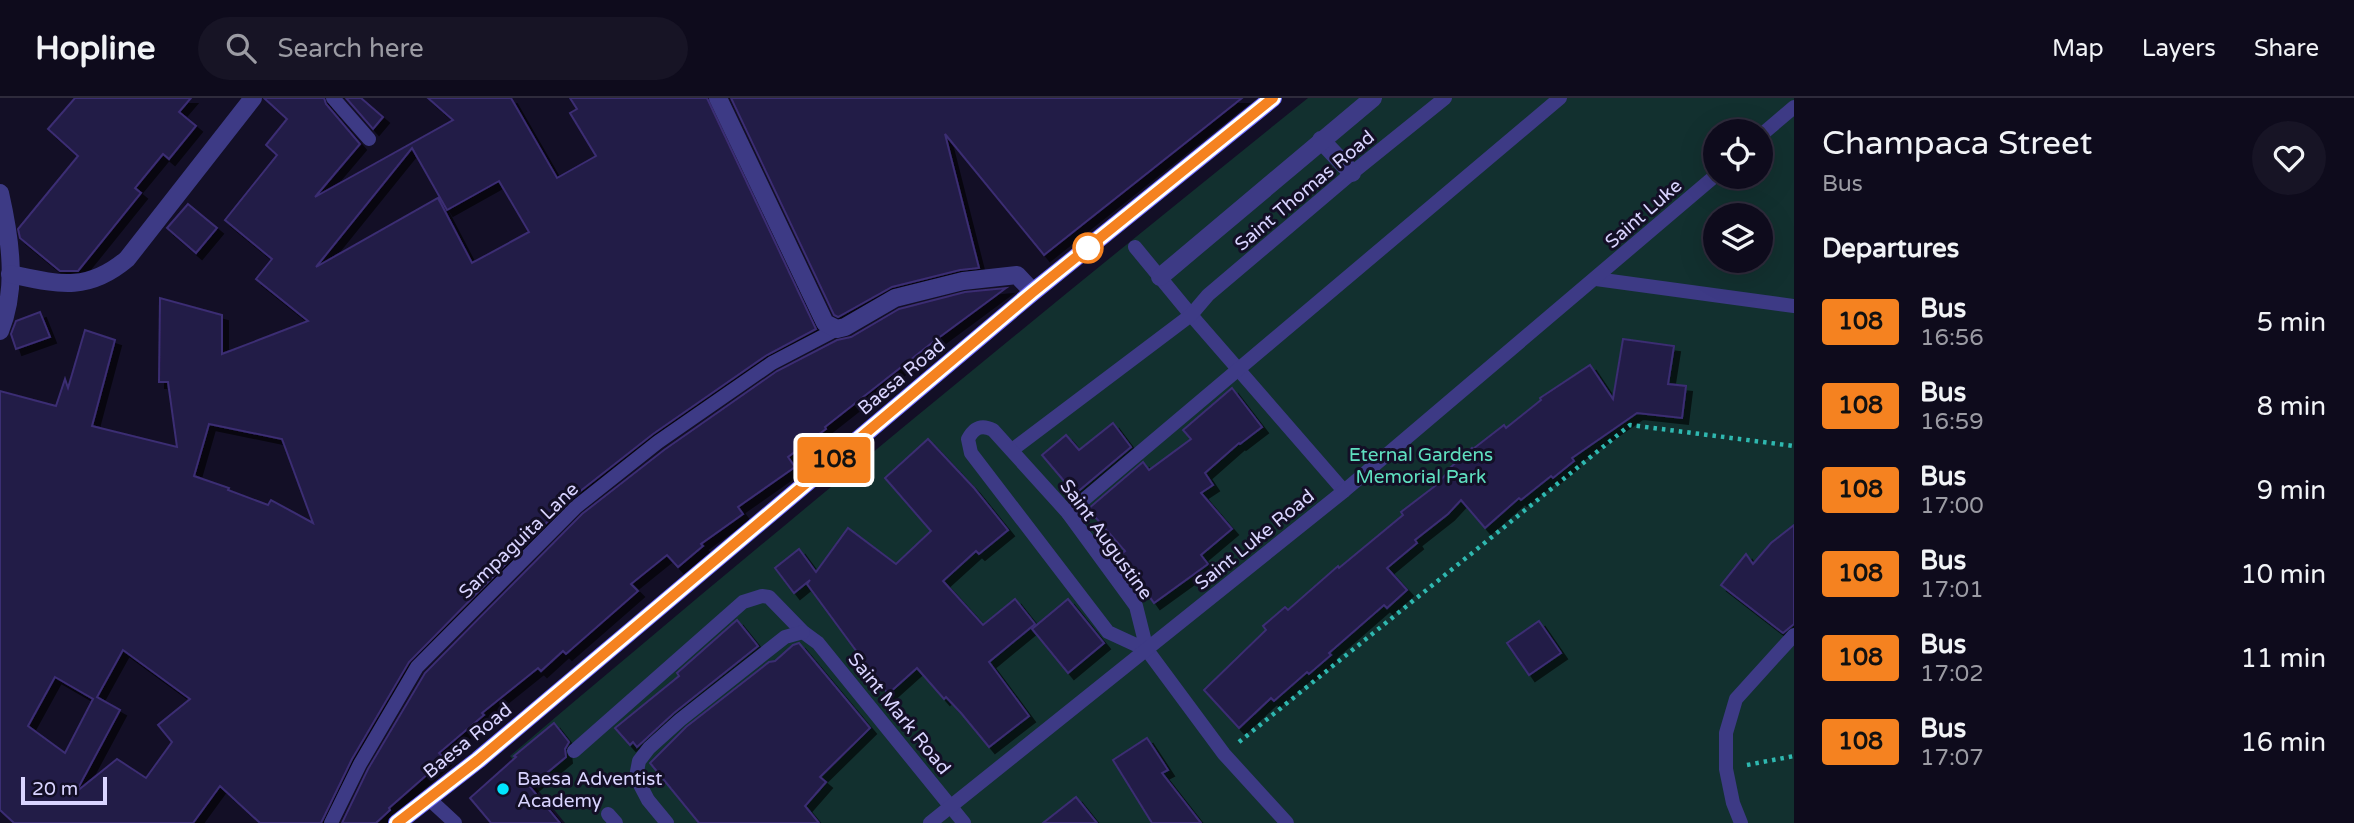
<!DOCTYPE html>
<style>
:root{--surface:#0e0b1c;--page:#171425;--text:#f1f3f6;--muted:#9b9ba3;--line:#2e2b3b}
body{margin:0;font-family:"Varela Round",sans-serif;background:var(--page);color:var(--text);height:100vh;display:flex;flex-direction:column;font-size:26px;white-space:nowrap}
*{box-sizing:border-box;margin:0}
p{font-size:23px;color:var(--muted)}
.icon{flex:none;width:38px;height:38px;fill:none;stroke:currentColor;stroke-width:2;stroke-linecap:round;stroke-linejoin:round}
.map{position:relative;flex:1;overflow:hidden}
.panel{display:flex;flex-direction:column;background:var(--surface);width:560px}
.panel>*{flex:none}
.badge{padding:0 14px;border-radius:5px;font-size:24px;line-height:46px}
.buttons{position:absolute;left:1703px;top:21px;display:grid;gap:14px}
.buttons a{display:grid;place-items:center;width:70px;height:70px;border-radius:50%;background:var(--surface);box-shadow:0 7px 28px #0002,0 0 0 2px var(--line);font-size:35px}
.scale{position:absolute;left:21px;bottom:18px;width:86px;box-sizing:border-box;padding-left:7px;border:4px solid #d9d4ff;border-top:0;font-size:19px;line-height:24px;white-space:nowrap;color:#d9d4ff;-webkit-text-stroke:5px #130f26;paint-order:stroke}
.map>.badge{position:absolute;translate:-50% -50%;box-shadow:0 0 0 4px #fff}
h2{padding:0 28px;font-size:26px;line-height:63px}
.round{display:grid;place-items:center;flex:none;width:74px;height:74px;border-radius:37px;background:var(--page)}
.overview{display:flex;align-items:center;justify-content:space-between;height:119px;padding:0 28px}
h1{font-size:33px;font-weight:600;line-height:52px}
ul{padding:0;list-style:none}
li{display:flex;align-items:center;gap:21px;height:84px;padding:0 28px}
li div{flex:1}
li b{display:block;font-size:26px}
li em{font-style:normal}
li .badge{min-width:77px;font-weight:700;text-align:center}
header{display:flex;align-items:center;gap:42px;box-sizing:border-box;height:98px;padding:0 35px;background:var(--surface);border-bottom:2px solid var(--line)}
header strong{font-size:33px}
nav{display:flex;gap:38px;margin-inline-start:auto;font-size:24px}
.search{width:490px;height:63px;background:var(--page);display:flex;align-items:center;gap:18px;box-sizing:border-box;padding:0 24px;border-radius:38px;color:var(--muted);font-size:26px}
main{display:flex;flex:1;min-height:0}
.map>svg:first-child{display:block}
.green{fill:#12302f;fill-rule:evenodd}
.building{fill:#241b47;stroke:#3b2d73;stroke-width:2;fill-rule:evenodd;filter:url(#shadow)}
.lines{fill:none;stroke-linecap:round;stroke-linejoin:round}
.path{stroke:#2fb8b0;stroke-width:4.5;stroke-dasharray:3.5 5;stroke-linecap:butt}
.service{stroke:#3d3a85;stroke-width:14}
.pedestrian{stroke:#3d3a85;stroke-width:18}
.minor{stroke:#3d3a85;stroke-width:18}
.secondary{stroke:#6f6bff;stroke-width:18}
.line-casing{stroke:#fff;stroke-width:16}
.line{stroke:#f58220;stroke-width:10}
.stop-dot{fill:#fff;stroke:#f58220;stroke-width:3.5}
.poi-dot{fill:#00e5ff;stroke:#130f26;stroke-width:2.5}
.labels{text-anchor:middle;stroke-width:6;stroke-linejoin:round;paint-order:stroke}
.street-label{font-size:19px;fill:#d9d4ff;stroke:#130f26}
.park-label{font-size:19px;fill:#5fe0c0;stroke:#130f26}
.poi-label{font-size:19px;fill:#d9d4ff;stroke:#130f26;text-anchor:start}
</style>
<header>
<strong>Hopline</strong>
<div class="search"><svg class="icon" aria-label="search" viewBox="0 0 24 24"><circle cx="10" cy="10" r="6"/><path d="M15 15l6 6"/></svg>Search here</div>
<nav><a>Map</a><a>Layers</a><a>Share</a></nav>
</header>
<main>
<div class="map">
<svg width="1794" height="725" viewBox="0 0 1794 725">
<defs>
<filter id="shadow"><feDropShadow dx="6" dy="6" stdDeviation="0" flood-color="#0009"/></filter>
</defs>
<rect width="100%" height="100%" fill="#130f26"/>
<path class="green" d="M 1308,0 L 1794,0 L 1794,725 L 565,725 L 510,658 C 773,435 1039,216 1308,0 ZM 1715,33 L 1760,33 L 1760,79 L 1715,79 ZM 1715,117 L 1760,117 L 1760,163 L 1715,163 Z"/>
<g class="building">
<path d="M 75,0 L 191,0 L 179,14 L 196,28 L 169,61 L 163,56 L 135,90 L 141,95 L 78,173 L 60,173 L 20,140 L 18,131 L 78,58 L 48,31 Z"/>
<path d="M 264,0 L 324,0 L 326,6 L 360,46 L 315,99 L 453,22 L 428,0 L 511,0 L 557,80 L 596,58 L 570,15 L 577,11 L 570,0 L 707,0 L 816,231 L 767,257 L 653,336 L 569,402 L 409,564 L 352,661 L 321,725 L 260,725 L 220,688 L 193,725 L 14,725 L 0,712 L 0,293 L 56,308 L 65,281 L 68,290 L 85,232 L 115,242 L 92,328 L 177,349 L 168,284 L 159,284 L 160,200 L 222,217 L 222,256 L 308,223 L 256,181 L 272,161 L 225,122 L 277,57 L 266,47 L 287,21 ZM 412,50 L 447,112 L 499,83 L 529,134 L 472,165 L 438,100 L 316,169 ZM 209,326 L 282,341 L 313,425 L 271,402 L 268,407 L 228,392 L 229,390 L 194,378 ZM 123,552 L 190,601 L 158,627 L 172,644 L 146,680 L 117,661 L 76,694 L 120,612 L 97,599 ZM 55,579 L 93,601 L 65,655 L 28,628 Z"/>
<path d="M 346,0 L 361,0 L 383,19 L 373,31 Z"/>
<path d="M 731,0 L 1242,0 L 1044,157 L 945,36 L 979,170 L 960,172 L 892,189 L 838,219 L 834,217 Z"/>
<path d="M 188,106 L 217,130 L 196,155 L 167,130 Z"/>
<path d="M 1006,190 L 933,244 L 825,329 L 826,331 L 788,359 L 795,369 L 738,409 L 743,416 L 701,446 L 703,448 L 678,469 L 667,457 L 631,486 L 638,493 L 566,556 L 563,553 L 541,573 L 538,570 L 482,615 L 484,617 L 439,655 L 445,661 L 389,710 L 390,712 L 376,725 L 342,725 L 368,671 L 425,575 L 582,416 L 664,352 L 777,273 L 837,242 L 851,239 L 899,211 L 965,194 Z"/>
<path d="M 40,214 L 50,239 L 16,251 L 11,236 L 16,223 Z"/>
<path d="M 1623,241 L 1674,248 L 1668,286 L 1686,288 L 1682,320 L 1637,315 L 1572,360 L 1574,363 L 1553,380 L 1551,378 L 1521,402 L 1519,400 L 1485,430 L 1461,402 L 1448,416 L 1415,442 L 1417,445 L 1387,470 L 1407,492 L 1387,510 L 1384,507 L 1329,555 L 1331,557 L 1309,576 L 1307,574 L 1274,603 L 1271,600 L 1239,630 L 1204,592 L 1266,532 L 1263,528 L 1285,509 L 1288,512 L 1338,468 L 1339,470 L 1403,417 L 1401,414 L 1435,388 L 1452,370 L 1451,369 L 1472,350 L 1473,351 L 1504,327 L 1506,330 L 1541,302 L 1540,300 L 1590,267 L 1613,301 Z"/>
<path d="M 1232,290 L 1262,329 L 1240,346 L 1239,345 L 1205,375 L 1213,387 L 1201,395 L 1232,431 L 1201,457 L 1208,466 L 1154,505 L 1120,457 L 1125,453 L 1088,411 L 1143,364 L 1149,372 L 1191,341 L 1183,332 Z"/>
<path d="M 1113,325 L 1131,349 L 1075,396 L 1042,357 L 1066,337 L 1079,352 Z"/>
<path d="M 928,341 L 974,390 L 1008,432 L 979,456 L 976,453 L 943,483 L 983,527 L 1015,501 L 1035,526 L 989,564 L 1029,618 L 989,649 L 961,615 L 946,599 L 944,601 L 917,570 L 888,596 L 807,486 L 810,482 L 794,495 L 775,470 L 799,451 L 816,474 L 848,430 L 896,466 L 931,433 L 885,380 Z"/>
<path d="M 1794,427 L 1794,526 L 1783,535 L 1721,487 L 1746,456 L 1753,466 L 1771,445 Z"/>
<path d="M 1068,501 L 1104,545 L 1068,575 L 1032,531 Z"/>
<path d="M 737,522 L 758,548 L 674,615 L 637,649 L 633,644 L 630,647 L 615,630 L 679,578 L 677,575 Z"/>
<path d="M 1539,523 L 1561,555 L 1529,577 L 1507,545 Z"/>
<path d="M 799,545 L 870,630 L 820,679 L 826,684 L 805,708 L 819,725 L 699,725 L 650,665 L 686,629 L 769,564 L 775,563 L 793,547 Z"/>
<path d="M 554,625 L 569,644 L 565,651 L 566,659 L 530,689 L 560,725 L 491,725 L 470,700 L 516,659 L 514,658 Z"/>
<path d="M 1147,640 L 1168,672 L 1162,675 L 1201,725 L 1152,725 L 1113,662 Z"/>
<path d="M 1076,699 L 1097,725 L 1043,725 Z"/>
</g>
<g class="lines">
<g class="path">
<path d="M 1239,644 L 1630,327 L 1794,348"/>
<path d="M 1747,667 L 1794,658"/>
</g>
<g class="service">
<path d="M 333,0 L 369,41"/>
<path d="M 1760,38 L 1794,9"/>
<path d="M 1135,149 L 1191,217 L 1344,393"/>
<path d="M 1596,181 L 1794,208"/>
<path d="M 1012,352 L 1191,217 L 1208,197 L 1352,75 L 1445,0"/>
<path d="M 1068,415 L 1560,0"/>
<path d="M 1147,552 L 1108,534 L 971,355 L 968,341 C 974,330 981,326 993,332 L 1068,415 L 1136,508 L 1147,552 L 1224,656 L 1287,725"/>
<path d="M 574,653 L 743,504 L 762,498 L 769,499 L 803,534 L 818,545 L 964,725"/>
<path d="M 428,700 L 455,725"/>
<path d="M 608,716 L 616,725"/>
<path d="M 331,725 L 360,666 L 417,569 L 576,409 L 658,344 L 772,265 L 837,231"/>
<path d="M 667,725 L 648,702 L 636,679 L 639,663 L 649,650 L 680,622 L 785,539 L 803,534"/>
<path d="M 930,725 L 1344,393 L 1715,78"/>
<path d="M 1741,725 L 1733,705 L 1726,671 L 1726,635 L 1736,601 L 1794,537"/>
</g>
<g class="pedestrian">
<path d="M 1321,42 L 1352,75"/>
<path d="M 1160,179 L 1373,0"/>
</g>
<g class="minor">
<path d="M 718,0 L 825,225 L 837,231 L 845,229 L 895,200 L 963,183 L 1017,177 L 1033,194"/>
<path d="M 0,95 C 10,139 18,190 0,233"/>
<path d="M 10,176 C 57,186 87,195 127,161 L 253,0"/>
</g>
<path class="secondary" d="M 397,725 L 478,662 L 1033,194 L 1273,0"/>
</g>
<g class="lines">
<defs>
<path id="line" d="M 397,725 L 478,662 L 1033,194 L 1273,0"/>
</defs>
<use href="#line" class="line-casing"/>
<use href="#line" class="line"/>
</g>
<circle class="stop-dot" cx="1088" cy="150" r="14"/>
<circle class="poi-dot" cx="503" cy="691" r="7"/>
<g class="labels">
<g class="street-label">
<text transform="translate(1304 92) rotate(-40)" y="7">Saint Thomas Road</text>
<text transform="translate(1643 115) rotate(-41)" y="7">Saint Luke</text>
<text transform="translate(901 278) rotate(-40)" y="7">Baesa Road</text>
<text transform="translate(1107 441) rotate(54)" y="7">Saint Augustine</text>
<text transform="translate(1254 441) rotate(-39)" y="7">Saint Luke Road</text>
<text transform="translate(518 442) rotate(-44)" y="7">Sampaguita Lane</text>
<text transform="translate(900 615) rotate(51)" y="7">Saint Mark Road</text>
<text transform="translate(467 642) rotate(-39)" y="7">Baesa Road</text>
</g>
<g class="park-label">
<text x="1421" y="363">Eternal Gardens<tspan x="1421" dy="22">Memorial Park</tspan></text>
</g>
<g class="poi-label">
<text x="517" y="687">Baesa Adventist<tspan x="517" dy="22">Academy</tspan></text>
</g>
</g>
</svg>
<div class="buttons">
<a><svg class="icon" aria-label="locate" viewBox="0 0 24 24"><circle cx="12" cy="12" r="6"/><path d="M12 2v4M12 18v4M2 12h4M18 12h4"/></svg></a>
<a><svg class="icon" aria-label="layers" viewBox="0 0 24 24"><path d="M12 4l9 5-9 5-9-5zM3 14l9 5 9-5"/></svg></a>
</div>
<div class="scale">20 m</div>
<b class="badge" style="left:834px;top:362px;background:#f58220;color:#111">108</b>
</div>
<section class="panel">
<div class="overview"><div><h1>Champaca Street</h1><p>Bus</p></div><a class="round"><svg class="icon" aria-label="heart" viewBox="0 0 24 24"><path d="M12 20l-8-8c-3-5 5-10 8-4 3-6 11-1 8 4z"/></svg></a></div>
<h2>Departures</h2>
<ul>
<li><span class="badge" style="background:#f58220;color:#111">108</span><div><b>Bus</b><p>16:56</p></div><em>5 min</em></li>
<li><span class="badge" style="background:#f58220;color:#111">108</span><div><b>Bus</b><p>16:59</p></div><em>8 min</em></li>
<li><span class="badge" style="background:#f58220;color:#111">108</span><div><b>Bus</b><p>17:00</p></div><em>9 min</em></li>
<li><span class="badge" style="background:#f58220;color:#111">108</span><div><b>Bus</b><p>17:01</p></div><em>10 min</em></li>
<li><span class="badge" style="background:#f58220;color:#111">108</span><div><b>Bus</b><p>17:02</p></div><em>11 min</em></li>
<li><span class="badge" style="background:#f58220;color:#111">108</span><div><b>Bus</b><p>17:07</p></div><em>16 min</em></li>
</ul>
</section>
</main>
